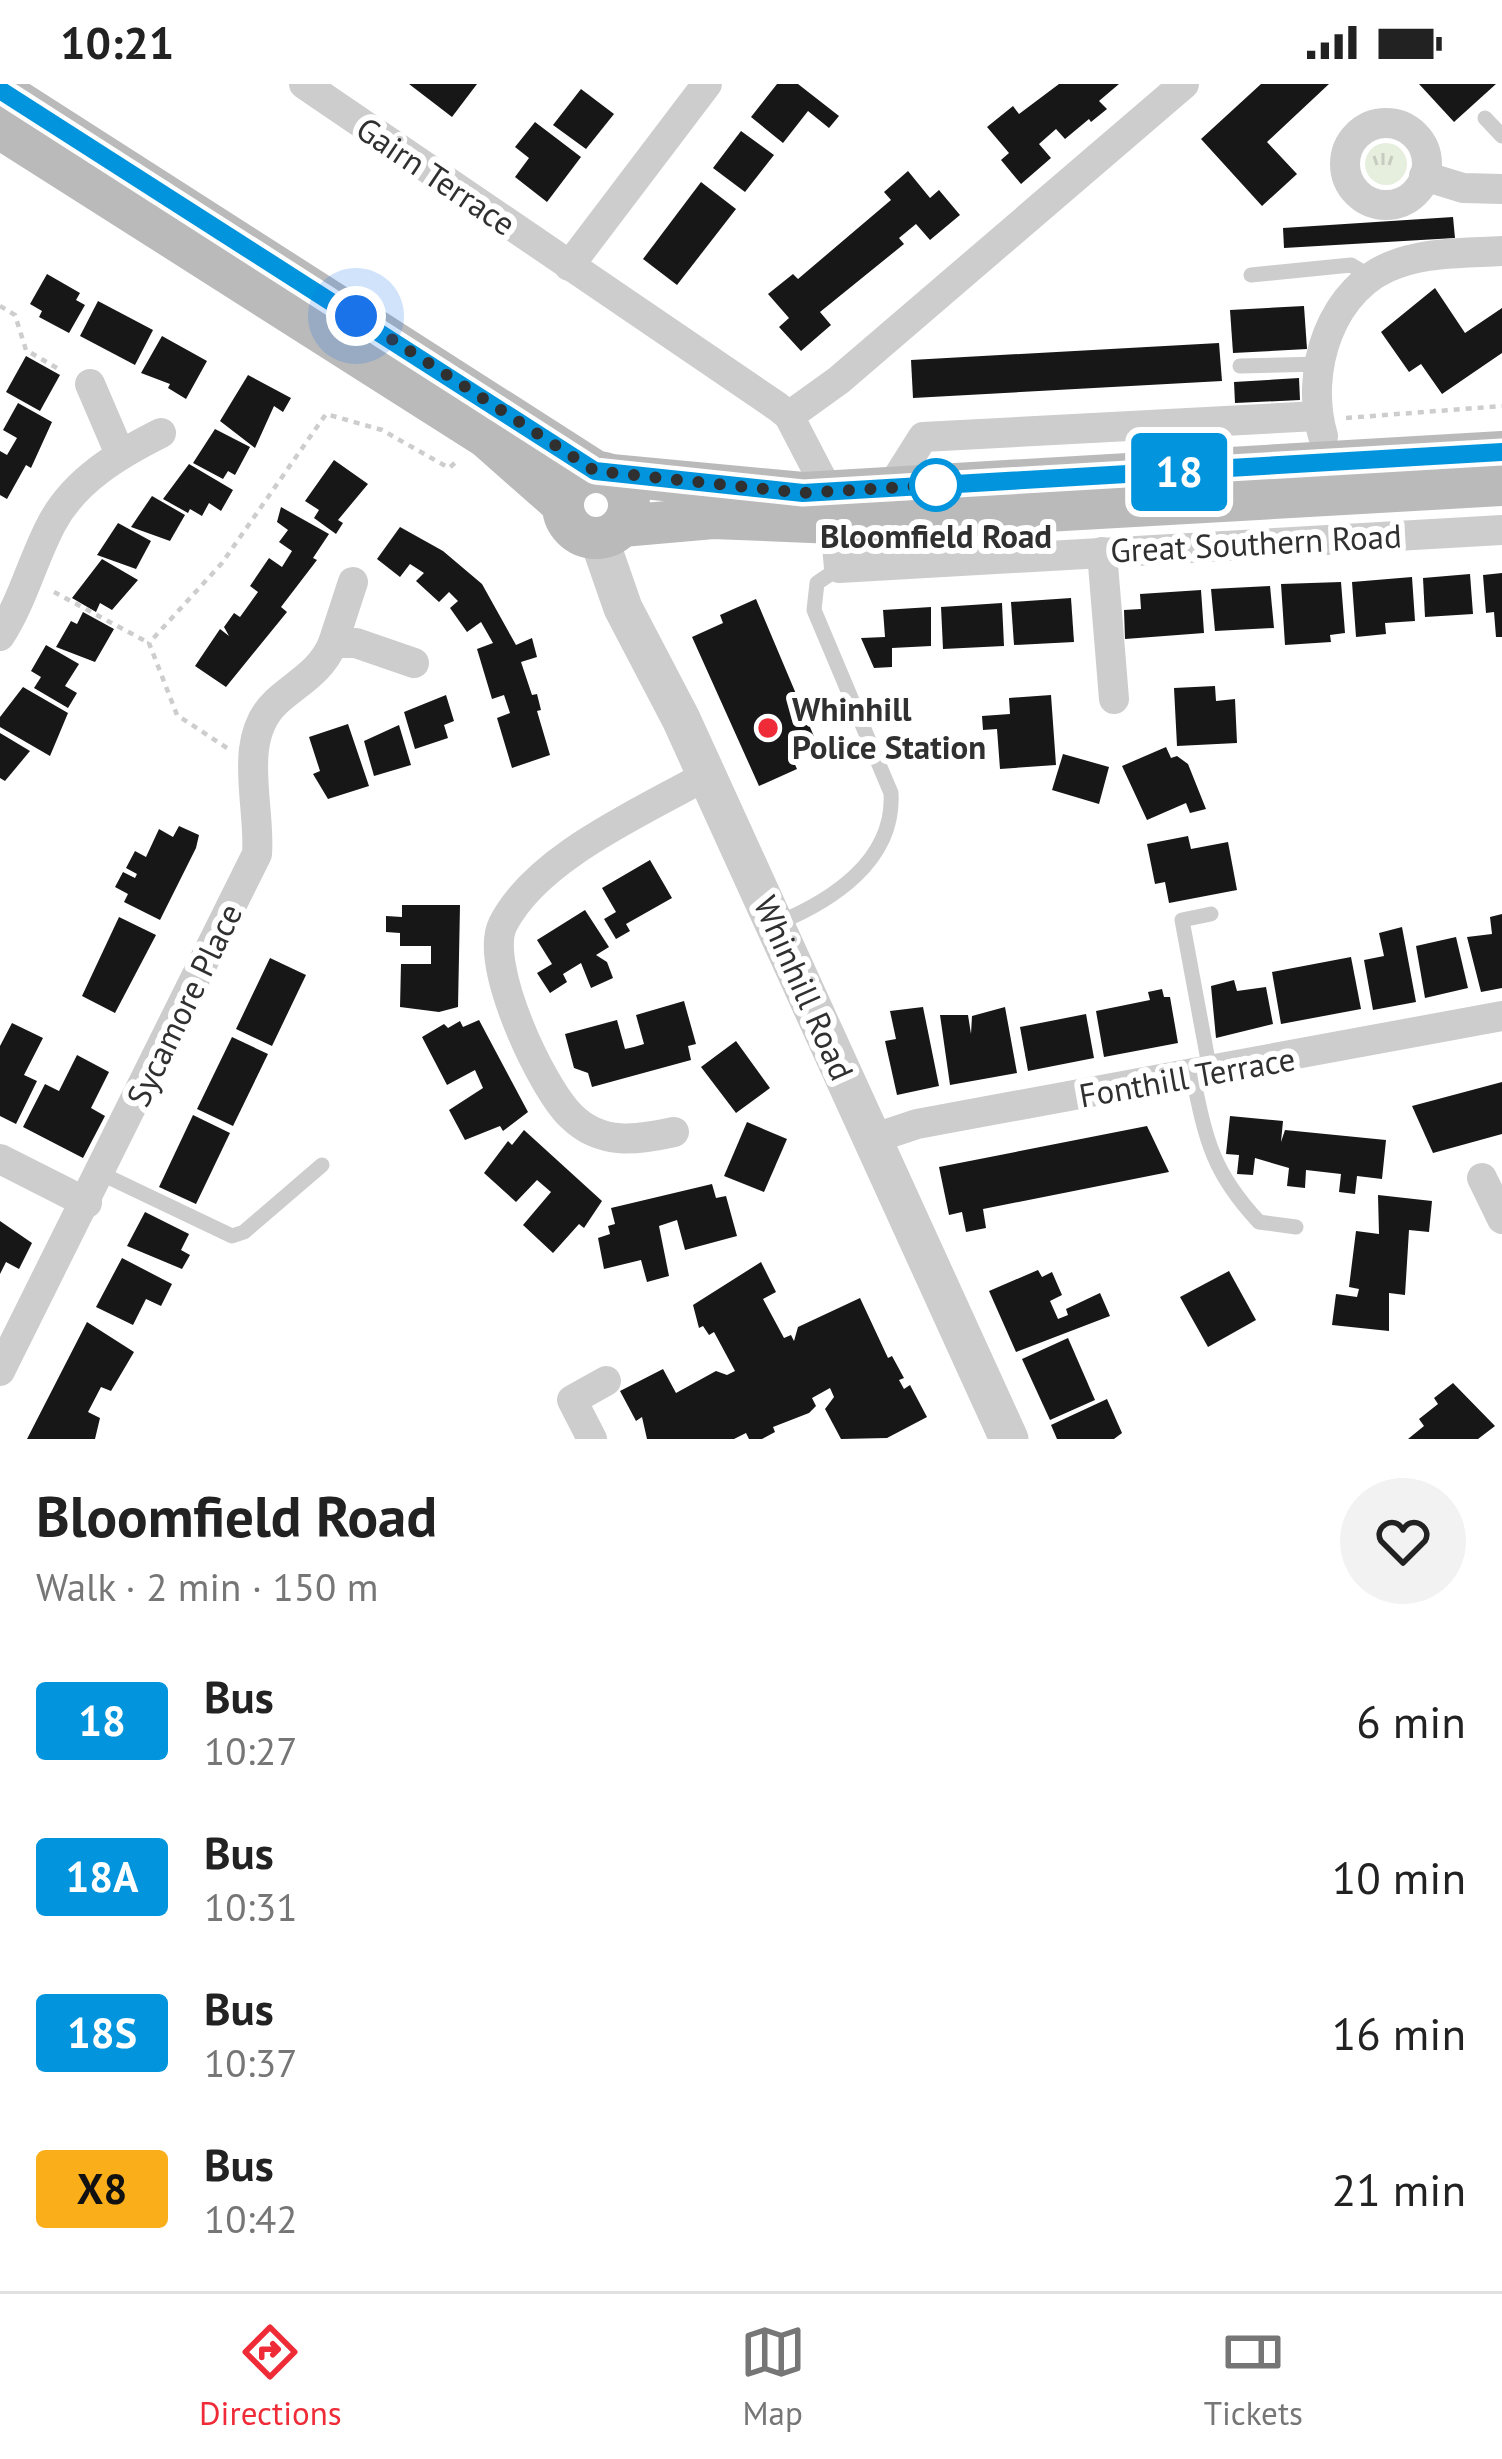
<!DOCTYPE html>
<meta charset="utf-8">
<style>
:root{--surface:#fff;--page:#f2f2f2;--text:#222;--muted:#767676;--line:#e0e0e0;--accent:#ee2b37}
body{margin:0;font-family:"PT Sans",sans-serif;background:var(--page);color:var(--text);height:100vh;display:flex;flex-direction:column;font-size:45px;white-space:nowrap}
*{box-sizing:border-box;margin:0}
p{font-size:39px;color:var(--muted)}
.icon{flex:none;width:66px;height:66px;fill:none;stroke:currentColor;stroke-width:2;stroke-linecap:round;stroke-linejoin:round}
.map{position:relative;height:1355px;overflow:hidden}
.side{display:flex;flex-direction:column;background:var(--surface);flex:1}
.side>*{flex:none}
.badge{padding:0 24px;border-radius:9px;font-size:42px;line-height:78px}
.you{position:absolute;width:60px;height:60px;margin:-30px;border:9px solid #fff;border-radius:50%;background:#1a73e8;box-shadow:0 0 0 18px #1a73e833}
.map>.badge{position:absolute;translate:-50% -50%;box-shadow:0 0 0 6px #fff}
.round{display:grid;place-items:center;flex:none;width:126px;height:126px;border-radius:63px;background:var(--page)}
.overview{display:flex;align-items:center;justify-content:space-between;height:204px;padding:0 36px}
h1{font-size:57px;font-weight:800;line-height:90px}
ul{padding:0;list-style:none}
li{display:flex;align-items:center;gap:36px;height:156px;padding:0 36px}
li div{flex:1}
li b{display:block;font-size:45px}
li em{font-style:normal}
li .badge{min-width:132px;font-weight:700;text-align:center}
.status{display:flex;justify-content:space-between;align-items:center;height:84px;padding:0 60px;background:var(--surface);direction:ltr}
.status svg{height:33px;fill:currentColor}
.tab-bar{display:flex;justify-content:space-around;align-items:center;height:168px;border-top:3px solid var(--line);background:var(--surface);font-size:33px;color:var(--muted)}
.tab-bar a{display:grid;justify-items:center;gap:6px}
.tab-bar .on{color:var(--accent)}
.map>svg:first-child{display:block}
.grass{fill:url(#grass-tufts)}
.building{fill:#171717}
.lines{fill:none;stroke-linecap:round;stroke-linejoin:round}
.path{stroke:#cdcdcd;stroke-width:4.5;stroke-dasharray:6 6;stroke-linecap:butt}
.service{stroke:#cdcdcd;stroke-width:15}
.minor{stroke:#cdcdcd;stroke-width:30}
.tertiary{stroke:#cdcdcd;stroke-width:39}
.secondary{stroke:#bababa;stroke-width:42}
.line-casing{stroke:#fff;stroke-width:27}
.line{stroke:#0295dd;stroke-width:18}
.walk{stroke:#303030;stroke-width:12;stroke-dasharray:0 21.6}
.stop-dot{fill:#fff;stroke:#0295dd;stroke-width:6}
.poi-dot{fill:#ee2b37;stroke:#fff;stroke-width:4.5}
.labels{text-anchor:middle;stroke-width:12;stroke-linejoin:round;paint-order:stroke}
.street-label{font-size:33px;fill:#303030;stroke:#fff}
.stop-label{font-size:33px;font-weight:bold;fill:#303030;stroke:#fff}
.poi-label{font-size:33px;font-weight:bold;fill:#303030;stroke:#fff;text-anchor:start}
</style>
<div class="status"><b>10:21</b><svg viewBox="0 0 49 12"><path d="M0 12V9h3v3zM5 12V6h3v6zM10 12V3h3v9zM15 12V0h3v12zM26 1h20v11H26zM47 4h2v5h-2z"/></svg></div>
<div class="map">
<svg width="1502" height="1355" viewBox="0 0 1502 1355">
<defs>
<pattern id="grass-tufts" width="24" height="20" patternUnits="userSpaceOnUse" patternTransform="scale(3)"><rect width="24" height="20" fill="#e6eede"/><path d="M3 7l-1-3M5 7V3M7 7l1-3M15 17l-1-3M17 17v-4M19 17l1-3" fill="none" stroke="#c6ccbf"/></pattern>
</defs>
<rect width="100%" height="100%" fill="#fff"/>
<circle class="grass" cx="1386" cy="80" r="21"/>
<g class="building">
<path d="M 409,0 L 477,0 L 452,33 Z"/>
<path d="M 777,0 L 798,0 L 839,32 L 829,44 L 808,27 L 783,59 L 751,33 Z"/>
<path d="M 1059,0 L 1119,0 L 1099,17 L 1107,25 L 1091,38 L 1089,35 L 1065,55 L 1056,45 L 1039,60 L 1051,74 L 1021,100 L 1001,76 L 1009,69 L 987,43 L 1013,22 L 1019,30 Z"/>
<path d="M 1261,0 L 1329,0 L 1267,58 L 1297,90 L 1262,122 L 1201,55 Z"/>
<path d="M 1419,0 L 1496,0 L 1454,38 Z"/>
<path d="M 581,5 L 614,30 L 586,65 L 553,41 Z"/>
<path d="M 535,38 L 581,73 L 547,118 L 515,93 L 529,74 L 515,63 Z"/>
<path d="M 741,47 L 774,71 L 745,108 L 713,84 Z"/>
<path d="M 908,87 L 930,114 L 939,106 L 960,131 L 930,156 L 916,140 L 899,154 L 904,160 L 820,228 L 831,241 L 801,267 L 779,243 L 789,234 L 768,210 L 793,190 L 798,195 L 891,116 L 884,108 Z"/>
<path d="M 701,98 L 736,125 L 677,201 L 643,175 Z"/>
<path d="M 1453,133 L 1455,154 L 1284,164 L 1283,144 Z"/>
<path d="M 47,190 L 80,209 L 76,216 L 85,221 L 69,249 L 39,233 L 42,227 L 30,220 Z"/>
<path d="M 1435,204 L 1465,249 L 1502,224 L 1502,269 L 1442,310 L 1421,280 L 1409,288 L 1381,248 Z"/>
<path d="M 98,217 L 153,246 L 135,281 L 80,252 Z"/>
<path d="M 1304,222 L 1307,265 L 1233,269 L 1230,226 Z"/>
<path d="M 162,252 L 207,277 L 186,315 L 168,304 L 170,300 L 141,289 Z"/>
<path d="M 1219,259 L 1222,297 L 913,314 L 911,276 Z"/>
<path d="M 26,272 L 60,291 L 40,327 L 6,308 Z"/>
<path d="M 248,291 L 291,314 L 283,328 L 274,322 L 255,364 L 220,337 Z"/>
<path d="M 1299,294 L 1300,316 L 1235,319 L 1234,298 Z"/>
<path d="M 18,319 L 52,338 L 31,384 L 26,381 L 7,415 L 0,411 L 0,367 L 7,371 L 17,354 L 3,346 Z"/>
<path d="M 215,345 L 250,363 L 235,391 L 228,387 L 223,395 L 193,379 Z"/>
<path d="M 334,376 L 368,400 L 338,436 L 343,439 L 336,450 L 314,434 L 319,426 L 305,417 Z"/>
<path d="M 189,380 L 233,406 L 221,427 L 209,419 L 202,432 L 190,425 L 188,429 L 163,415 Z"/>
<path d="M 152,412 L 185,431 L 170,457 L 131,443 Z"/>
<path d="M 281,423 L 329,450 L 313,474 L 317,476 L 281,523 L 287,528 L 226,603 L 195,582 L 220,545 L 229,552 L 224,543 L 234,529 L 240,533 L 258,508 L 250,502 L 269,474 L 282,483 L 292,467 L 279,458 L 288,446 L 277,438 Z"/>
<path d="M 118,439 L 151,457 L 136,485 L 97,471 Z"/>
<path d="M 400,443 L 443,467 L 482,500 L 516,561 L 532,554 L 537,573 L 521,578 L 532,611 L 537,610 L 541,626 L 537,627 L 550,671 L 512,684 L 497,634 L 510,629 L 504,611 L 492,615 L 477,565 L 493,559 L 481,538 L 467,548 L 450,524 L 458,517 L 449,508 L 439,518 L 416,497 L 424,489 L 410,480 L 400,493 L 377,475 Z"/>
<path d="M 102,475 L 138,496 L 112,526 L 100,519 L 96,528 L 72,514 Z"/>
<path d="M 1502,489 L 1502,553 L 1496,553 L 1494,528 L 1486,529 L 1483,491 Z"/>
<path d="M 1470,490 L 1473,530 L 1425,533 L 1423,494 Z"/>
<path d="M 1412,493 L 1415,537 L 1385,539 L 1386,550 L 1356,553 L 1352,498 Z"/>
<path d="M 1341,498 L 1345,549 L 1330,551 L 1331,558 L 1285,561 L 1281,500 Z"/>
<path d="M 1270,502 L 1274,544 L 1215,547 L 1211,505 Z"/>
<path d="M 1201,506 L 1204,549 L 1125,555 L 1124,526 L 1141,525 L 1140,510 Z"/>
<path d="M 1071,514 L 1074,558 L 1014,561 L 1011,518 Z"/>
<path d="M 756,515 L 818,662 L 792,674 L 797,685 L 759,702 L 692,553 L 723,539 L 720,531 Z"/>
<path d="M 1002,519 L 1004,562 L 943,565 L 941,523 Z"/>
<path d="M 931,523 L 931,562 L 892,564 L 892,583 L 874,584 L 861,554 L 885,553 L 883,526 Z"/>
<path d="M 83,528 L 114,545 L 95,578 L 56,563 L 71,537 L 77,540 Z"/>
<path d="M 46,561 L 79,580 L 65,602 L 77,609 L 68,624 L 34,604 L 41,593 L 31,587 Z"/>
<path d="M 1215,602 L 1216,617 L 1235,615 L 1237,659 L 1177,662 L 1174,604 Z"/>
<path d="M 23,603 L 68,629 L 50,672 L 0,643 L 0,633 Z"/>
<path d="M 446,611 L 454,637 L 444,641 L 448,654 L 415,665 L 404,628 Z"/>
<path d="M 1051,611 L 1056,681 L 1000,685 L 997,645 L 983,646 L 982,632 L 1010,630 L 1009,614 Z"/>
<path d="M 348,640 L 369,702 L 328,715 L 313,690 L 320,687 L 309,653 Z"/>
<path d="M 399,641 L 411,681 L 374,692 L 364,657 Z"/>
<path d="M 0,649 L 30,667 L 5,697 L 0,694 Z"/>
<path d="M 1166,663 L 1171,674 L 1177,672 L 1188,680 L 1206,725 L 1190,729 L 1186,719 L 1147,736 L 1122,682 Z"/>
<path d="M 1063,670 L 1109,683 L 1099,720 L 1052,706 Z"/>
<path d="M 179,742 L 199,751 L 196,764 L 160,836 L 124,818 L 128,810 L 115,803 L 123,788 L 135,794 L 137,790 L 126,784 L 135,767 L 146,773 L 159,745 L 173,753 Z"/>
<path d="M 1188,752 L 1191,765 L 1228,758 L 1237,806 L 1169,819 L 1165,798 L 1155,800 L 1147,760 Z"/>
<path d="M 650,776 L 672,814 L 626,840 L 630,847 L 616,855 L 604,835 L 616,828 L 602,804 Z"/>
<path d="M 402,821 L 460,821 L 458,923 L 439,928 L 400,923 L 401,880 L 431,880 L 431,862 L 400,862 L 400,849 L 386,848 L 386,832 L 402,833 Z"/>
<path d="M 585,826 L 609,863 L 596,871 L 607,878 L 613,894 L 591,904 L 581,879 L 563,890 L 567,898 L 550,909 L 537,889 L 552,880 L 537,856 Z"/>
<path d="M 1502,830 L 1502,904 L 1481,908 L 1467,853 L 1492,850 L 1490,833 Z"/>
<path d="M 119,833 L 156,851 L 115,929 L 82,912 Z"/>
<path d="M 1402,843 L 1416,918 L 1373,926 L 1364,876 L 1384,872 L 1379,849 Z"/>
<path d="M 1456,853 L 1468,904 L 1425,914 L 1416,862 Z"/>
<path d="M 1351,873 L 1361,925 L 1281,940 L 1272,888 Z"/>
<path d="M 270,874 L 306,891 L 272,962 L 236,945 Z"/>
<path d="M 1234,896 L 1237,907 L 1266,903 L 1273,940 L 1216,954 L 1211,902 Z"/>
<path d="M 1162,905 L 1164,913 L 1170,913 L 1178,959 L 1104,973 L 1096,927 L 1150,916 L 1148,908 Z"/>
<path d="M 684,917 L 696,960 L 688,962 L 691,976 L 592,1003 L 588,989 L 574,984 L 565,950 L 617,936 L 625,965 L 634,963 L 644,960 L 636,931 Z"/>
<path d="M 923,923 L 939,1002 L 897,1011 L 885,957 L 896,955 L 890,927 Z"/>
<path d="M 1005,923 L 1017,989 L 950,1001 L 940,931 L 968,931 L 971,950 L 972,932 Z"/>
<path d="M 1086,930 L 1094,974 L 1028,987 L 1020,943 Z"/>
<path d="M 479,936 L 528,1028 L 503,1047 L 500,1042 L 465,1056 L 449,1026 L 483,1004 L 475,986 L 447,1001 L 422,953 L 444,940 L 448,944 L 460,937 L 463,943 Z"/>
<path d="M 12,939 L 43,954 L 24,991 L 37,997 L 16,1040 L 0,1032 L 0,962 Z"/>
<path d="M 232,953 L 268,970 L 233,1042 L 197,1025 Z"/>
<path d="M 736,957 L 770,1004 L 736,1029 L 701,983 Z"/>
<path d="M 77,971 L 109,988 L 91,1024 L 105,1032 L 83,1074 L 23,1043 L 45,1000 L 59,1007 Z"/>
<path d="M 1502,998 L 1502,1050 L 1433,1069 L 1412,1022 Z"/>
<path d="M 193,1031 L 230,1049 L 196,1120 L 159,1103 Z"/>
<path d="M 1230,1032 L 1283,1037 L 1281,1058 L 1285,1046 L 1386,1056 L 1382,1095 L 1357,1092 L 1355,1110 L 1339,1108 L 1341,1090 L 1306,1086 L 1305,1104 L 1287,1102 L 1289,1084 L 1255,1074 L 1253,1091 L 1237,1090 L 1239,1071 L 1226,1070 Z"/>
<path d="M 747,1038 L 787,1055 L 764,1108 L 724,1092 Z"/>
<path d="M 1147,1042 L 1169,1088 L 983,1125 L 986,1144 L 966,1148 L 962,1128 L 949,1131 L 939,1083 Z"/>
<path d="M 524,1046 L 602,1117 L 584,1144 L 579,1140 L 553,1169 L 523,1141 L 551,1108 L 537,1096 L 516,1118 L 484,1089 L 508,1057 L 512,1061 Z"/>
<path d="M 712,1100 L 716,1114 L 726,1112 L 737,1152 L 685,1166 L 677,1136 L 659,1142 L 669,1192 L 647,1198 L 641,1176 L 604,1185 L 598,1154 L 610,1150 L 608,1142 L 615,1140 L 611,1124 Z"/>
<path d="M 1378,1111 L 1432,1117 L 1429,1148 L 1409,1146 L 1405,1211 L 1389,1209 L 1389,1247 L 1332,1241 L 1336,1210 L 1357,1213 L 1359,1205 L 1349,1203 L 1356,1147 L 1379,1150 Z"/>
<path d="M 145,1128 L 189,1150 L 181,1166 L 190,1171 L 182,1185 L 127,1162 Z"/>
<path d="M 0,1137 L 32,1159 L 19,1185 L 6,1178 L 0,1190 Z"/>
<path d="M 122,1174 L 172,1200 L 161,1222 L 146,1215 L 133,1241 L 96,1223 Z"/>
<path d="M 761,1178 L 776,1208 L 763,1215 L 784,1254 L 791,1251 L 794,1257 L 798,1243 L 860,1214 L 888,1274 L 892,1272 L 904,1294 L 899,1296 L 904,1305 L 910,1301 L 927,1333 L 887,1354 L 841,1355 L 825,1325 L 834,1313 L 830,1304 L 812,1314 L 816,1322 L 809,1329 L 773,1343 L 775,1348 L 762,1355 L 749,1355 L 746,1349 L 734,1355 L 647,1355 L 642,1333 L 636,1337 L 620,1307 L 663,1285 L 676,1309 L 716,1287 L 727,1291 L 735,1287 L 714,1248 L 709,1251 L 703,1242 L 699,1244 L 693,1221 Z"/>
<path d="M 1038,1186 L 1042,1193 L 1052,1188 L 1062,1211 L 1050,1217 L 1058,1235 L 1068,1231 L 1066,1225 L 1100,1209 L 1110,1232 L 1016,1268 L 989,1207 Z"/>
<path d="M 1229,1187 L 1256,1236 L 1208,1263 L 1180,1213 Z"/>
<path d="M 87,1238 L 134,1268 L 111,1307 L 101,1303 L 88,1328 L 100,1334 L 95,1355 L 27,1355 Z"/>
<path d="M 1068,1254 L 1095,1316 L 1050,1336 L 1022,1275 Z"/>
<path d="M 1453,1299 L 1495,1342 L 1478,1355 L 1408,1355 L 1424,1342 L 1419,1335 L 1438,1320 L 1434,1314 Z"/>
<path d="M 1107,1315 L 1122,1349 L 1114,1355 L 1057,1355 L 1051,1341 Z"/>
</g>
<g class="lines">
<g class="path">
<path d="M 0,222 L 15,231 L 26,266 L 62,287"/>
<path d="M 1346,334 L 1502,322"/>
<path d="M 54,508 L 149,559"/>
<path d="M 227,664 L 177,631 L 149,559 L 222,479 L 326,330 L 382,346 L 449,384 L 456,378"/>
</g>
<g class="service">
<path d="M 1485,34 L 1502,52"/>
<path d="M 1251,191 L 1351,181 L 1371,193"/>
<path d="M 1240,282 L 1321,280"/>
<path d="M 778,839 C 831,817 895,777 891,709 L 814,526 L 817,499 L 839,484"/>
<path d="M 1210,987 L 1182,836 L 1211,830"/>
<path d="M 1193,993 C 1206,1057 1213,1089 1259,1138 L 1296,1143"/>
<path d="M 102,1090 L 232,1152 L 244,1148 L 322,1081"/>
</g>
<g class="minor">
<path d="M 304,0 L 778,323 L 789,332 L 828,407"/>
<circle cx="1386" cy="80" r="41"/>
<path d="M 1424,92 L 1463,104 L 1502,105"/>
<path d="M 569,182 L 707,0"/>
<path d="M 90,300 L 120,370"/>
<path d="M 789,332 L 839,296 L 1184,0"/>
<path d="M 1323,352 C 1304,288 1330,201 1399,179 C 1431,168 1469,169 1502,167"/>
<path d="M 892,402 L 923,353 L 1317,332"/>
<path d="M 835,439 L 839,484 L 1502,446"/>
<path d="M 1102,468 L 1114,615"/>
<path d="M 0,552 C 23,516 32,477 52,439 C 75,396 119,370 161,349"/>
<path d="M 333,559 L 353,498"/>
<path d="M 674,1048 C 638,1056 601,1062 571,1032 C 541,1003 483,879 503,840 C 537,773 642,728 707,691"/>
<path d="M 872,1055 L 917,1040 L 1502,932"/>
<path d="M 0,1075 L 87,1119"/>
<path d="M 1482,1094 L 1502,1135"/>
<path d="M 0,1287 L 257,770 C 261,722 236,656 276,618 C 298,598 321,588 333,559 L 356,559 L 414,579"/>
<path d="M 592,1355 L 572,1316 L 606,1297"/>
</g>
<path class="tertiary" d="M 599,455 L 623,524 L 681,635 L 1009,1355"/>
<g class="secondary">
<path d="M 0,6 L 595,387"/>
<path d="M 0,44 L 486,353 L 562,420"/>
<circle cx="596" cy="421" r="33"/>
<path d="M 611,391 L 803,409 L 1502,368"/>
<path d="M 622,442 L 713,434 L 835,439 L 1502,401"/>
</g>
</g>
<g class="lines">
<defs>
<path id="line" d="M 0,6 L 595,387 L 803,409 L 1502,368"/>
</defs>
<use href="#line" class="line-casing"/>
<use href="#line" class="line"/>
<path class="walk" d="M 356,232 L 595,387 L 803,409 L 936,401"/>
</g>
<circle class="stop-dot" cx="936" cy="401" r="24"/>
<circle class="poi-dot" cx="768" cy="644" r="12"/>
<g class="labels">
<g class="street-label">
<text transform="translate(436 92) rotate(34)" y="12">Gairn Terrace</text>
<text transform="translate(1256 459) rotate(-3)" y="12">Great Southern Road</text>
<text transform="translate(804 904) rotate(66)" y="12">Whinhill Road</text>
<text transform="translate(184 921) rotate(-64)" y="12">Sycamore Place</text>
<text transform="translate(1187 993) rotate(-10)" y="12">Fonthill Terrace</text>
</g>
<g class="stop-label">
<text x="936" y="464">Bloomfield Road</text>
</g>
<g class="poi-label">
<text x="792" y="637">Whinhill<tspan x="792" dy="38">Police Station</tspan></text>
</g>
</g>
</svg>
<div class="you" style="left:356px;top:232px"></div>
<b class="badge" style="left:1179px;top:388px;background:#0295dd;color:#fff">18</b>
</div>
<section class="side">
<div class="overview"><div><h1>Bloomfield Road</h1><p>Walk · 2 min · 150 m</p></div><a class="round"><svg class="icon" aria-label="heart" viewBox="0 0 24 24"><path d="M12 20l-8-8c-3-5 5-10 8-4 3-6 11-1 8 4z"/></svg></a></div>
<ul>
<li><span class="badge" style="background:#0295dd;color:#fff">18</span><div><b>Bus</b><p>10:27</p></div><em>6 min</em></li>
<li><span class="badge" style="background:#0295dd;color:#fff">18A</span><div><b>Bus</b><p>10:31</p></div><em>10 min</em></li>
<li><span class="badge" style="background:#0295dd;color:#fff">18S</span><div><b>Bus</b><p>10:37</p></div><em>16 min</em></li>
<li><span class="badge" style="background:#faae19;color:#111">X8</span><div><b>Bus</b><p>10:42</p></div><em>21 min</em></li>
</ul>
</section>
<nav class="tab-bar">
<a class="on"><svg class="icon" aria-label="directions" viewBox="0 0 24 24"><path d="M12 3l9 9-9 9-9-9zM9 14v-3h6M13 9l2 2-2 2"/></svg>Directions</a>
<a><svg class="icon" aria-label="map" viewBox="0 0 24 24"><path d="M3 6l6-2 6 2 6-2v14l-6 2-6-2-6 2zM9 4v14M15 6v14"/></svg>Map</a>
<a><svg class="icon" aria-label="tickets" viewBox="0 0 24 24"><path d="M3 7h18v10H3zM15 7v10"/></svg>Tickets</a>
</nav>
